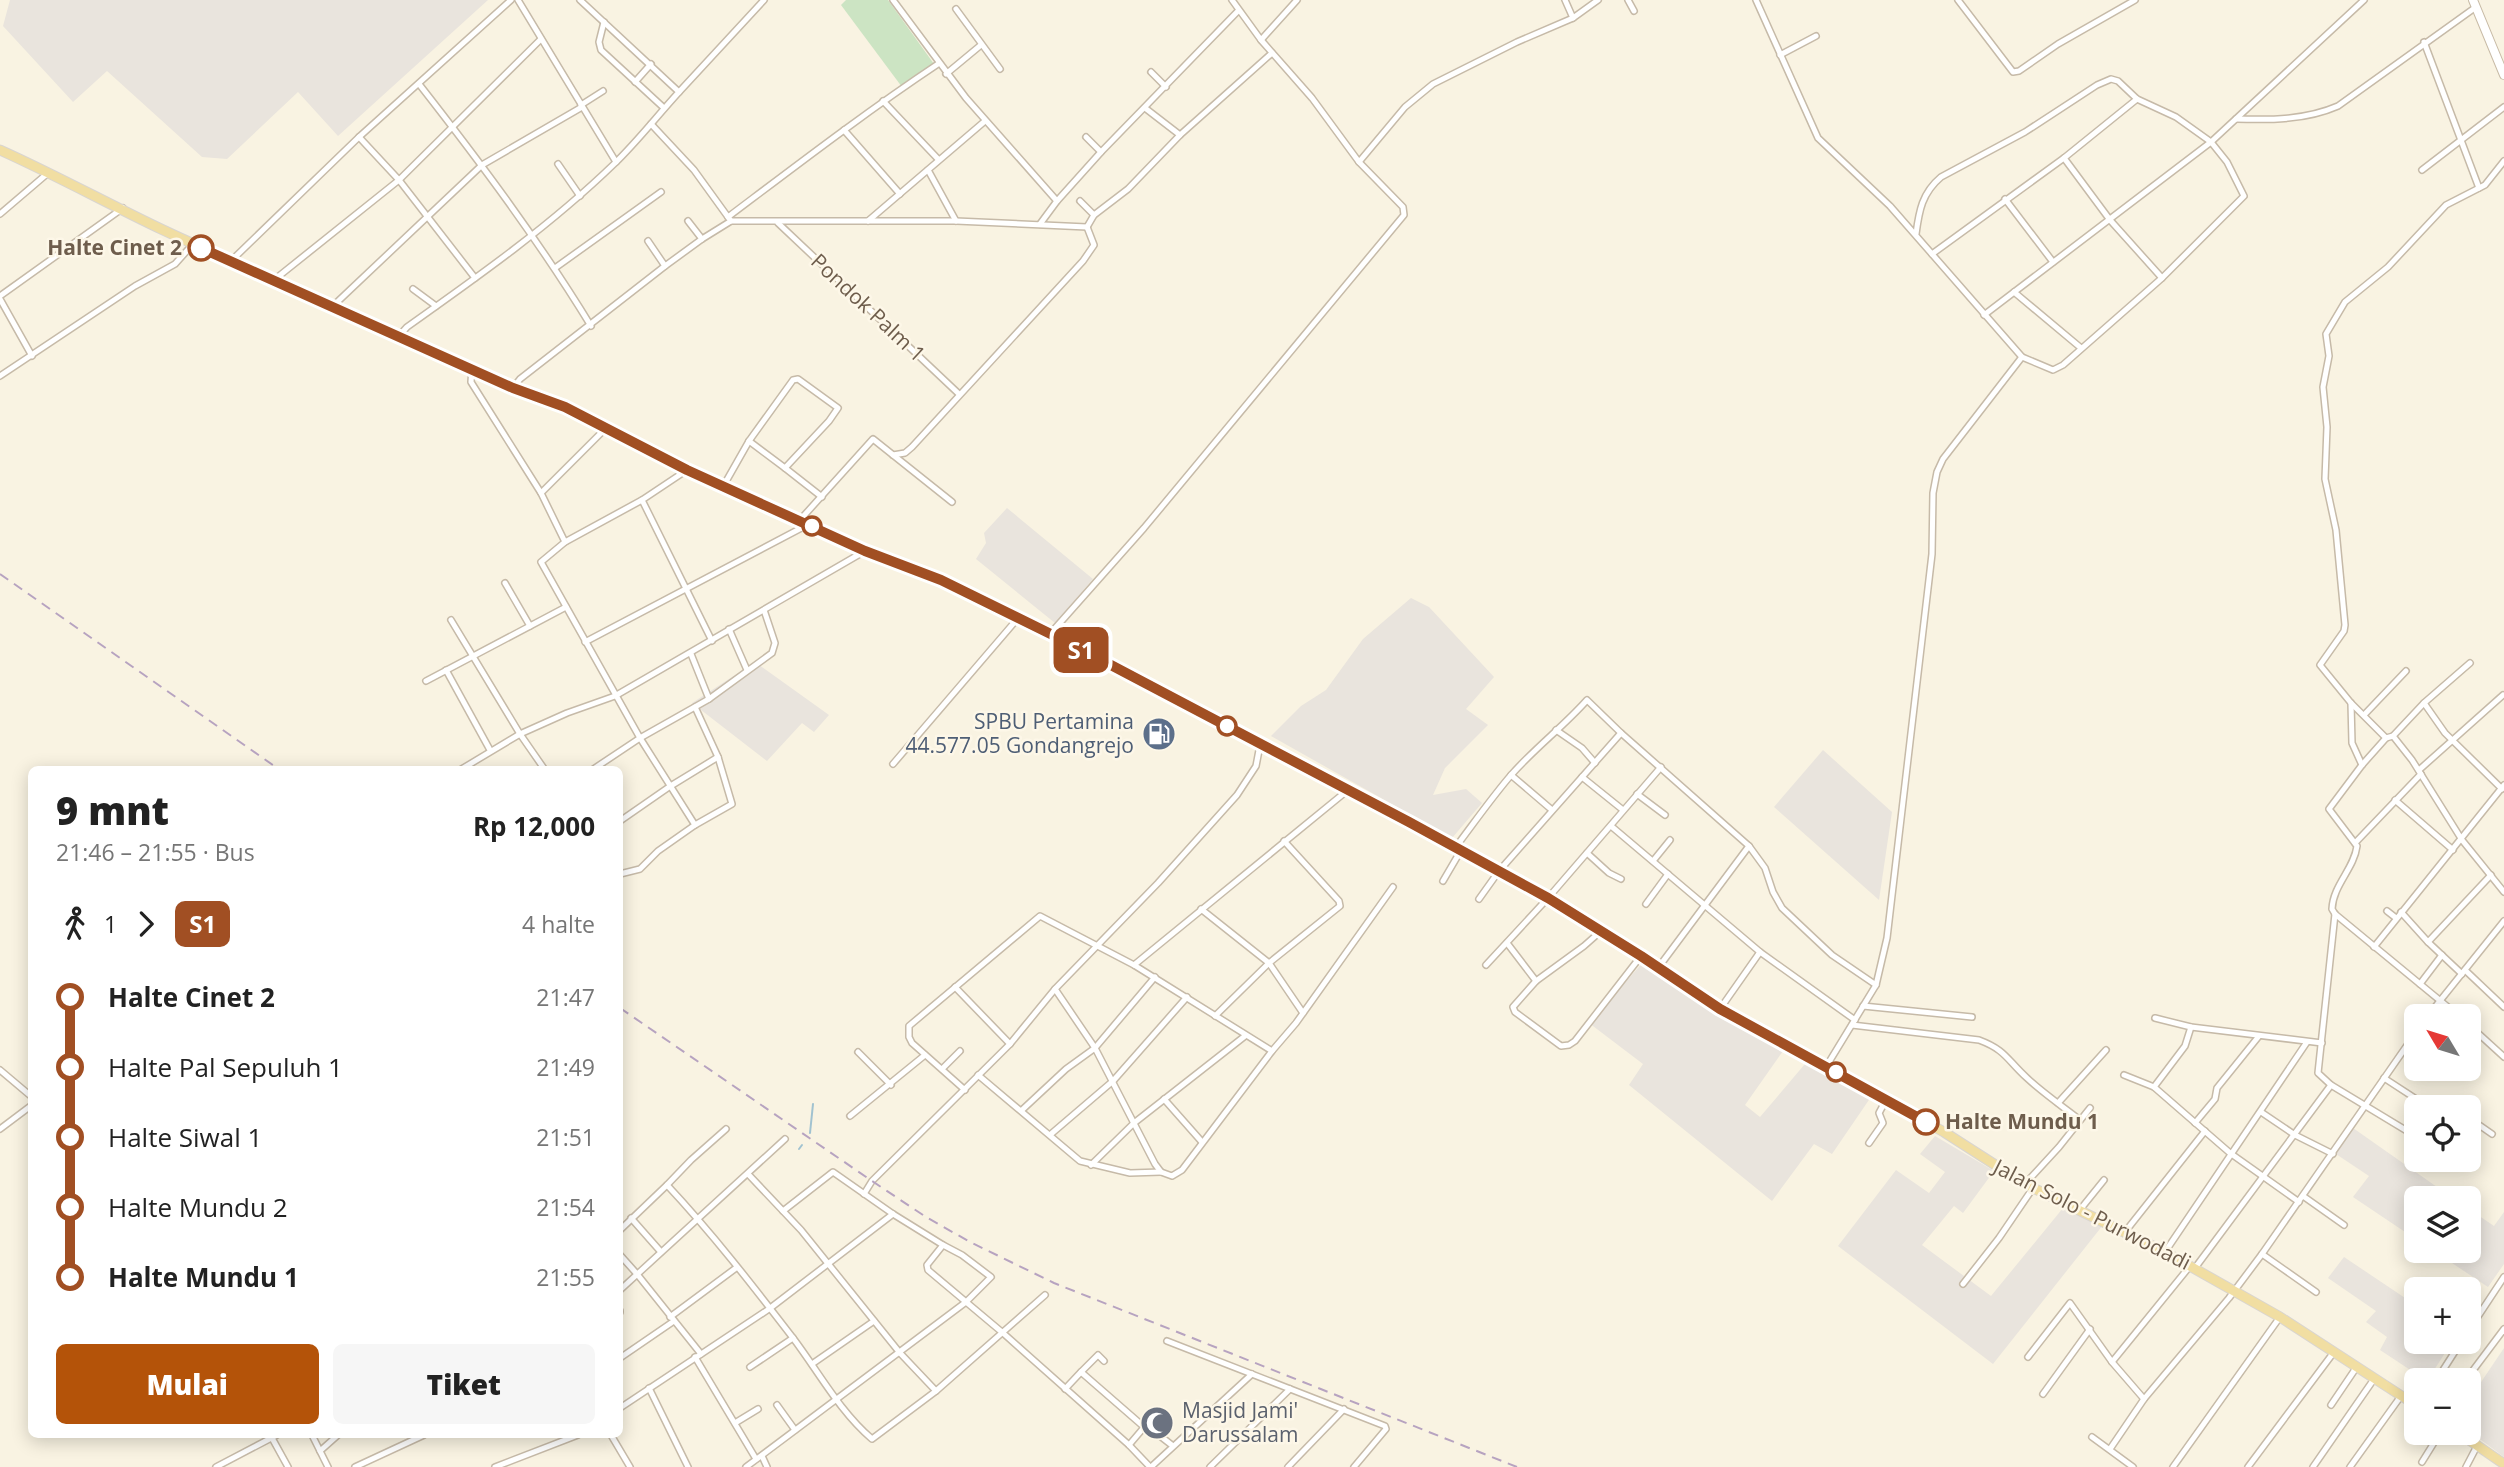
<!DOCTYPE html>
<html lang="id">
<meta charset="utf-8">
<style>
:root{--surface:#fff;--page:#f6f6f6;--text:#222;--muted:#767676;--accent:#b45309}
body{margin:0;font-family:"Open Sans",sans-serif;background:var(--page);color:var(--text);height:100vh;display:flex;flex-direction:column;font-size:26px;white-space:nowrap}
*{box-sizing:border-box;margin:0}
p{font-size:23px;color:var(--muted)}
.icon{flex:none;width:38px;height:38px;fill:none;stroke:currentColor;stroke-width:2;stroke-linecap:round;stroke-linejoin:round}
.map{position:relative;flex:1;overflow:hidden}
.panel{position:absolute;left:28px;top:766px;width:595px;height:672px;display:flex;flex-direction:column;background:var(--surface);border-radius:10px;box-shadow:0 4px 18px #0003}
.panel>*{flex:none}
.badge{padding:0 14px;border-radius:10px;font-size:24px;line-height:46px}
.needle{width:46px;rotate:308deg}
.tools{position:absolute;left:2404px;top:1004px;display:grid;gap:14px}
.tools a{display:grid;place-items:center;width:77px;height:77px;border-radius:10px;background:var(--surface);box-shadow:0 4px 18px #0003;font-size:35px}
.map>.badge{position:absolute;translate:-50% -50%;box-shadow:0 0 0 4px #fff}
.legs{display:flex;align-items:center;gap:10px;height:77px;padding:0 28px;font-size:23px}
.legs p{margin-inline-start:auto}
.headline{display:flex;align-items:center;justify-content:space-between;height:119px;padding:0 28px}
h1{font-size:38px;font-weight:800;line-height:52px}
.cta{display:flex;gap:14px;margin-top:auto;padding:14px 28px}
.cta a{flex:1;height:80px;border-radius:10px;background:var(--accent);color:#fff;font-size:28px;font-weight:800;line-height:80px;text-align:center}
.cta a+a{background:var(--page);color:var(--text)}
ul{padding:0 28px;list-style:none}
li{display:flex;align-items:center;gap:24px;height:70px;font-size:26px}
li i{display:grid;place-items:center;width:10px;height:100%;margin:0 9px;background:currentColor}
li i::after{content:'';width:18px;height:18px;margin:-9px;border:5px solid;border-radius:50%;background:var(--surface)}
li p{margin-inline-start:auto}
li:first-child i{background:linear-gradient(#0000 50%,currentColor 0)}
li:last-child i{background:linear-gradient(currentColor 50%,#0000 0)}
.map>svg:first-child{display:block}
.industrial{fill:#e9e4dd}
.green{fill:#cce4c3}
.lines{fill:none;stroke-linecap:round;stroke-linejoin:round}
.stream{stroke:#a1c2d0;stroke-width:2}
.street-casing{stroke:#c6baa8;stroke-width:8}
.secondary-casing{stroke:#c8bba6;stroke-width:10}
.primary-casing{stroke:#d9d5d0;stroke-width:11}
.street{stroke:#fff;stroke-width:5}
.secondary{stroke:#fff;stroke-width:8}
.primary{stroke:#f1dea2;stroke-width:9}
.rail{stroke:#b7a3c0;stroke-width:2;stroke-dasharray:10 7;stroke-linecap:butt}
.line-1-casing{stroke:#fff;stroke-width:16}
.line-1{stroke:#a14f23;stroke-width:10}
.stop-1-dot{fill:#fff;stroke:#a14f23;stroke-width:3.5}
.labels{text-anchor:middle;stroke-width:5;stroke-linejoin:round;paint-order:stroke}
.stop-label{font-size:21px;font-weight:bold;fill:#6e5d4c;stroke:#fdf7e8;text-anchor:end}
.street-label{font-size:21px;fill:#6e5d4c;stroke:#fdf7e8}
.service-label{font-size:21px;fill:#4e5e75;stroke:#fdf7e8;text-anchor:end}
.worship-label{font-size:21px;fill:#5b616d;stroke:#fdf7e8;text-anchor:start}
</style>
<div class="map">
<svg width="2504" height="1467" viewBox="0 0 2504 1467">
<rect width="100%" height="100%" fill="#f9f3e2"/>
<g class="industrial">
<path d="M 10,0 L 488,0 L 338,136 L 298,92 L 227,159 L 202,157 L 107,71 L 73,102 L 3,26 Z"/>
<path d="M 1007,508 L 1093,579 L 1055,623 L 976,559 L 986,543 L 984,533 Z"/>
<path d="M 1411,598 L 1429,607 L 1494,677 L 1466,709 L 1488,725 L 1445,768 L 1433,795 L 1466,789 L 1482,803 L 1452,838 L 1271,736 L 1301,706 L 1326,690 L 1363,639 Z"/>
<path d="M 755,662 L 829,715 L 814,732 L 802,723 L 767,761 L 692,703 Z"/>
<path d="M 1823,750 L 1892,812 L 1879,900 L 1774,807 Z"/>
<path d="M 1646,959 L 1783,1051 L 1745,1105 L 1760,1117 L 1810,1058 L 1873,1094 L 1832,1154 L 1814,1144 L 1772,1201 L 1629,1085 L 1643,1064 L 1589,1023 Z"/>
<path d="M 2353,1128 L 2454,1199 L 2417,1199 L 2417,1240 L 2353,1197 L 2369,1176 L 2336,1154 Z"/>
<path d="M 1935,1136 L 1994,1171 L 1963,1213 L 1954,1206 L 1922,1245 L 1991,1296 L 2063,1208 L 2103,1225 L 1993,1364 L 1838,1246 L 1896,1170 L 1929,1193 L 1945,1172 L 1920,1154 Z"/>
<path d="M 2469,1209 L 2494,1226 L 2504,1212 L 2504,1264 L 2488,1287 L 2434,1251 L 2469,1251 Z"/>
<path d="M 2344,1257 L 2417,1306 L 2417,1342 L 2452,1342 L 2427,1381 L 2380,1350 L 2387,1337 L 2366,1322 L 2376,1311 L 2328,1278 Z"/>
<path d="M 2504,1348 L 2504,1457 L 2469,1431 L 2469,1400 Z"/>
</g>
<path class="green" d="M 846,0 L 888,0 L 934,64 L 902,87 L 841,5 Z"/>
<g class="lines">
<g class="stream">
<path d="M 810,1133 L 813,1104"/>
<path d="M 799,1149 L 802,1145"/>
</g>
<defs>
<g id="street">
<path d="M 518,0 L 616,162"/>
<path d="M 893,0 L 966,98 L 1057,201"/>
<path d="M 1232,0 L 1261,40 L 1312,98 L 1359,162 L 1405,107 L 1433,84 L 1517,42 L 1573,18 L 1598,0"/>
<path d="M 1565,0 L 1573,18"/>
<path d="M 1628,0 L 1634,11"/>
<path d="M 1756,0 L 1818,138 L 1890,206 L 2022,357 L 2053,370 L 2063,365 L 2162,278 L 2244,196 L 2227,162 L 2211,142 L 2176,117 L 2137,99 L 2118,81 L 2111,79 L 2097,85 L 2025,132 L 1941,177 C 1922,193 1919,211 1916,234"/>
<path d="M 1958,0 L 2013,72 L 2019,71 L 2058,44 L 2135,0"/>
<path d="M 956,9 L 1000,69"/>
<path d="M 604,22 L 599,42 L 601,50 L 664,108"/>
<path d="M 1261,40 L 1297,0"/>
<path d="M 2424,42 L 2479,188"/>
<path d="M 1780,55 L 1816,36"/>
<path d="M 938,64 C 866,112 797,165 728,217 L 731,221 L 956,221 L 1087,227"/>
<path d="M 1151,72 L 1166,87"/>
<path d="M 946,74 L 981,45"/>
<path d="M 635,82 L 651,64"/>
<path d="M 419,84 C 480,162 539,241 591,326"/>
<path d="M 679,92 L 764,0"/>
<path d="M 883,101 L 938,159"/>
<path d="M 581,105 L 603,91"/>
<path d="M 1145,108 L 1180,135"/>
<path d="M 2236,119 C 2271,120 2306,120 2338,106 L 2476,7"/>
<path d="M 651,124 L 694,170 L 728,217"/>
<path d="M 844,130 L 900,194"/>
<path d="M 359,137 L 399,180 L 475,278"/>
<path d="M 1086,137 L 1101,152"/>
<path d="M 2064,158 L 2110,220 L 2162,278"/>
<path d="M 558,164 L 580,196"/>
<path d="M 928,170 L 956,221"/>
<path d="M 2422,170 L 2504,107"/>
<path d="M 2005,199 L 2053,262"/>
<path d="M 1080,201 L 1094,215"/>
<path d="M 0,214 L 48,173"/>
<path d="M 688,221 L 702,239"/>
<path d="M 868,221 L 985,121"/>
<path d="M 778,223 L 959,394"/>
<path d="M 1040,224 L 1057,201 L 1101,152 L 1238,11"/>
<path d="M 1087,227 L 1094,215 L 1128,189 L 1180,135 L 1272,53"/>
<path d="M 648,241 L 665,266"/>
<path d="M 1932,254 L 2064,158 L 2137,99"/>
<path d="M 232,260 L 359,137 L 511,0"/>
<path d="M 555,268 L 661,192"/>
<path d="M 274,280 L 399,180 L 541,39"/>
<path d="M 413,289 L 436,306"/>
<path d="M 2014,292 L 2081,348"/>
<path d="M 0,296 L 123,208"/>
<path d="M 0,299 L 32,356"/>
<path d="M 333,306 L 482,165 L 582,107"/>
<path d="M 1984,315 L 2211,142 L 2364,0"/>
<path d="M 398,337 L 407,327 C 479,276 551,225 614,164 C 637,142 657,116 679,92 L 580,0"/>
<path d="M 472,368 L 471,382 L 541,493 L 565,542"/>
<path d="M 0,376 L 135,286 L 175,264 L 193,244"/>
<path d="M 513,388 L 520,379 L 665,266 L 702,239 L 731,221"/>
<path d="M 749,441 L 785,468"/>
<path d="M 893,455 L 905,453 L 912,447 L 1083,261 L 1094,245 L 1087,227"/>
<path d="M 687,470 L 642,500 L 565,542 L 541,562 L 640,738 L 695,825"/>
<path d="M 724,485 L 749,441 L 793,380 L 798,379 L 838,408 L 829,421 L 785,468 L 822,497"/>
<path d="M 541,493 L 606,428"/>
<path d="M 642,500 L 712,641"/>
<path d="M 800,520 L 873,439 L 952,502"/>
<path d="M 505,583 L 530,626"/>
<path d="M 451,620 L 520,734 L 545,770"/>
<path d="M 729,629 L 747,670"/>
<path d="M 1050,634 L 1144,528 L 1404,215 L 1403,207 L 1359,162"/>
<path d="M 585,642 L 809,524"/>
<path d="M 691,654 L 709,699"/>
<path d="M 2470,663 L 2424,703 L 2393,736 L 2386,738 L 2351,703 L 2320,665 L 2344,631 L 2345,625 L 2336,530 L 2325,479 L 2327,427 L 2323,387 L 2329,356 L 2326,334 L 2345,302 L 2388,267 L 2446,205 L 2485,185 L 2504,161"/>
<path d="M 446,670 L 490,750"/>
<path d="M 426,681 L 566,607"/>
<path d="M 2351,703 L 2352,743 L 2362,765"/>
<path d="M 2424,703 L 2445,733 L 2502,789"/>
<path d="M 2364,715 L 2406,671"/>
<path d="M 1556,730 L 1582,748 L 1595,763"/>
<path d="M 2393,736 L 2412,760 L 2462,840 L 2504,892"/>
<path d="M 2386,738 L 2362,765 L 2329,809 L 2357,846 C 2354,869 2333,885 2332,909 L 2335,914 L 2460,1017"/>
<path d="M 893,764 L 1019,617"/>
<path d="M 460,770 L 520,734 L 567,713 L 615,696 L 865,551"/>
<path d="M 592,770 L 640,738 L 709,699 L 772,653 L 775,643 L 764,610"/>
<path d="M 2419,770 L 2503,695"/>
<path d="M 1511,775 L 1552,810"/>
<path d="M 1582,777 L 1623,810"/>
<path d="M 1637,794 L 1665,815"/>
<path d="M 2395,800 L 2453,850"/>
<path d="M 620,821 L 669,787 L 718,757"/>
<path d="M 1611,826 L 1760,952 L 1855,1020"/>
<path d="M 2355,843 L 2421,774"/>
<path d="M 1455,848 C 1474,823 1492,797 1512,774 C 1536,747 1564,726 1587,700 L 1621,733 L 1749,846 L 1765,868 L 1773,892 L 1782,908 L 1832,955 L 1876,985"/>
<path d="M 1587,853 L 1609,873 L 1621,879"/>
<path d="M 1653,861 L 1670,840"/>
<path d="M 620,874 L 640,869 L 658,851 L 695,825 L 732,804 L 718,757 L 695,707"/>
<path d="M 1443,881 L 1460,852"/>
<path d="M 1479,899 L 1499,871 L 1621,733"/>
<path d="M 1646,904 L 1668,874"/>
<path d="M 1201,909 L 1269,963 L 1303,1013"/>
<path d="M 2387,911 L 2396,918"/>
<path d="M 2401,912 L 2428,942 L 2491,875"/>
<path d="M 2335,914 L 2318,1073 L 2331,1085 L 2417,1137"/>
<path d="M 1601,931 L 1584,946 L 1536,981 L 1513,1007 L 1515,1012 L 1561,1046 L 1569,1045 L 1575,1041 L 1641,956"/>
<path d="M 2428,942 L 2462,974"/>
<path d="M 1507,943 L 1536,981"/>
<path d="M 2374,947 L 2504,785"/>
<path d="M 1134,965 L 1348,790"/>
<path d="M 1486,965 L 1548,898 L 1661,767"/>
<path d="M 1658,968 L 1749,846"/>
<path d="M 2465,970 L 2504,1007"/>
<path d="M 2420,984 L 2442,955"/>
<path d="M 955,987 L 1010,1044"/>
<path d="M 1055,989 L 1095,1048 L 1155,1164 L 1161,1172 L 1172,1176 L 1182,1170 L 1272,1051 L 1296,1023 L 1393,887"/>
<path d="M 1863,1006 L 1972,1017"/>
<path d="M 1720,1009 L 1760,952"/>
<path d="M 1215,1016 L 1269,963 L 1340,906 L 1339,901 L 1284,841"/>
<path d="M 2427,1017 L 2504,921"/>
<path d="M 2155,1018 L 2191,1027 L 2322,1043"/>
<path d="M 1852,1025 L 1979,1040 C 2006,1050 2007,1060 2027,1078 C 2043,1093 2062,1106 2080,1120"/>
<path d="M 2469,1025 L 2504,1057"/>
<path d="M 858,1052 L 891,1085"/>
<path d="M 1826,1067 L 1876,985 L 1887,938 L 1932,554 L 1933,493 L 1937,472 L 1943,459 L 2022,357"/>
<path d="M 942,1069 L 960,1051"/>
<path d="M 0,1070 L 32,1097"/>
<path d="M 978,1075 L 1080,1161 L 1130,1173 L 1161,1172"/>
<path d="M 2124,1075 L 2154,1087 L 2230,1153 L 2299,1202"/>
<path d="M 2384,1078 L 2430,1108"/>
<path d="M 2154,1087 L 2185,1046 L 2191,1027"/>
<path d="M 965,1090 L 912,1043 L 909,1037 L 909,1026 L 1040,916 L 1134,965 L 1272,1051"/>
<path d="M 1164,1099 L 1202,1142"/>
<path d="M 2058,1103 L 2106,1050"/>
<path d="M 1022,1110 L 1066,1069 L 1095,1048 L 1155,977"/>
<path d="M 2261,1112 L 2295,1135 L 2333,1154"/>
<path d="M 850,1116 L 925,1055"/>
<path d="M 2469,1118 L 2492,1134"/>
<path d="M 2195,1123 L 2215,1099 L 2217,1088 L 2259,1036"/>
<path d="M 0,1129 L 32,1105"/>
<path d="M 1051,1134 L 1113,1081 L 1187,997"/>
<path d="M 1869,1143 L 1883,1123 L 1879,1113 L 1886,1100"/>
<path d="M 1091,1165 L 1134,1123 L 1245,1036"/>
<path d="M 748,1174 L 801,1230 L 900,1353 L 936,1391"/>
<path d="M 2025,1184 L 2059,1147 L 2090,1108"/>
<path d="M 667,1185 L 691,1160 L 726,1129"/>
<path d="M 864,1194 L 872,1181 L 1010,1044 L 1055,989 L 1158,883 L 1237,795 L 1256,766 L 1260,745"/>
<path d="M 2303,1196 L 2344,1225"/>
<path d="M 783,1211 L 833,1172 L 893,1214 L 943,1245 L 927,1265 L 928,1270 L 1003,1333 L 1129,1445 L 1150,1467"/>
<path d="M 2079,1211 L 2104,1180"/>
<path d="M 631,1218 L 661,1252"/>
<path d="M 620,1230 L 667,1185 C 712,1233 753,1286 793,1338 C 818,1371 840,1412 872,1439 L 936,1391 L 1045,1295"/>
<path d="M 2125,1232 L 2205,1131"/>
<path d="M 2165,1252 L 2307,1042"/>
<path d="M 2262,1254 L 2316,1292"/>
<path d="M 620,1255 L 637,1274 L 701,1354"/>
<path d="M 2195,1268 L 2331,1085"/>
<path d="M 1963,1284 L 1999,1238 L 2033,1188"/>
<path d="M 620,1290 L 785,1139"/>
<path d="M 620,1311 L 620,1312"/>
<path d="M 670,1317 L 736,1268"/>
<path d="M 2469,1330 L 2504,1277"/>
<path d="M 1167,1341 L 1385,1426 L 1386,1429 L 1354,1467"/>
<path d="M 695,1357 L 756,1459"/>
<path d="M 2028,1357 L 2070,1303 L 2112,1362 L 2144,1399"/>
<path d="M 620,1358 L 674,1321"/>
<path d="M 2112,1362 L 2190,1266"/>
<path d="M 812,1364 L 874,1321"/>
<path d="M 750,1367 L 793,1338"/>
<path d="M 1081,1372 L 1098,1355 L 1104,1361"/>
<path d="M 2436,1381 L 2461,1342"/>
<path d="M 2465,1381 L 2504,1329"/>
<path d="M 649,1388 L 688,1467"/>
<path d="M 1065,1389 L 1081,1372 L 1143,1426"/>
<path d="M 2043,1394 L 2090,1329"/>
<path d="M 777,1405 L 795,1430"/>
<path d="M 2331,1405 L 2356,1368"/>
<path d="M 620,1408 L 769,1309 L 893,1214"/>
<path d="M 735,1423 L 758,1409"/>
<path d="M 312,1435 L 328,1467"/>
<path d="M 611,1435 L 630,1467"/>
<path d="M 2092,1437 L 2133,1467"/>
<path d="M 272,1438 L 288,1467"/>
<path d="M 1129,1445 L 1146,1425 L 1173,1446"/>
<path d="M 2110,1449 L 2144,1399 L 2229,1298 L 2262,1254 L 2417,1031"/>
<path d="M 320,1451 L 338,1435"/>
<path d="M 762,1456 L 767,1467"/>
<path d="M 2422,1462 L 2440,1433"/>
<path d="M 216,1467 L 277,1435"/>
<path d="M 355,1467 L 424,1435"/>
<path d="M 495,1467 L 578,1435"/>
<path d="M 746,1467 L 966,1302 L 991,1277 L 962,1255 L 943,1245"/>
<path d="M 1151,1467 L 1252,1374"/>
<path d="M 1210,1467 L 1290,1389"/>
<path d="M 1288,1467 L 1344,1409"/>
<path d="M 2173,1467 L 2280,1317"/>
<path d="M 2248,1467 L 2334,1352"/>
<path d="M 2313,1467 L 2374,1379"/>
<path d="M 2350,1467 L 2401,1396"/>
<path d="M 2466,1467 L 2477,1446"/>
</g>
<path id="secondary" d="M 2473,0 L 2504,75"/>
<g id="primary">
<path d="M 0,150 C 78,185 152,229 232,260 L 398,337 L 513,388 L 565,407 L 687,470 L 865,551 L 941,581 L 1019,617 L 1204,713 L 1548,898 L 1641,956 L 1720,1009 L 1944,1132 L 2025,1184 L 2165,1252 L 2280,1317 L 2417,1406"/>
<path d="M 2459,1433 L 2504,1464"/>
</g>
</defs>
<use href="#street" class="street-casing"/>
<use href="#secondary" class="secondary-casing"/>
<use href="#primary" class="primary-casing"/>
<use href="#street" class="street"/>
<use href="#secondary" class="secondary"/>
<use href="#primary" class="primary"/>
<g class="rail">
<path d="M 0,574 L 280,770"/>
<path d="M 620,1008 L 872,1181 L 926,1217 L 970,1242 L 1054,1283 L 1517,1467"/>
</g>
</g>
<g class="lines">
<defs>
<path id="line-1" d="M 201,248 L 513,388 L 565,407 L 687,470 L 865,551 L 941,580 L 1071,644 L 1409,822 L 1548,898 L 1641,956 L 1720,1009 L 1926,1122"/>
</defs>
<use href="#line-1" class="line-1-casing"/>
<use href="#line-1" class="line-1"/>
</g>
<defs>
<symbol id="fuel-disc" viewBox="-11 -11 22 22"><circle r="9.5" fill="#5c6f8a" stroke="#fdf7e8"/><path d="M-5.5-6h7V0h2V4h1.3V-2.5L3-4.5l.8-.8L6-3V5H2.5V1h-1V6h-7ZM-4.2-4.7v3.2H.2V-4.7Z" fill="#fff"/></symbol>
<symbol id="mosque-disc" viewBox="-11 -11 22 22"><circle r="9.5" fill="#6b7280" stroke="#fdf7e8"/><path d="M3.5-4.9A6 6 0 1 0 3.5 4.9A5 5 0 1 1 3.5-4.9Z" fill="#fff"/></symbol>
</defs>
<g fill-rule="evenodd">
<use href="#fuel-disc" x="1140" y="715" width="38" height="38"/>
<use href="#mosque-disc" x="1138" y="1404" width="38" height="38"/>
</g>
<g class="stop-1-dot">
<circle cx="201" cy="248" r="12"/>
<circle cx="812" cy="526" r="9"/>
<circle cx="1227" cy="726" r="9"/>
<circle cx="1836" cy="1072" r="9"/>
<circle cx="1926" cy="1122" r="12"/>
</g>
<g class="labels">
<g class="stop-label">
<text x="182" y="255">Halte Cinet 2</text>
<text x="1945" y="1129" text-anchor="start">Halte Mundu 1</text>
</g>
<g class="street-label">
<text transform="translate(868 308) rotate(43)" y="7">Pondok Palm 1</text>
<text transform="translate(2092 1215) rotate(27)" y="7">Jalan Solo - Purwodadi</text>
</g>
<g class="service-label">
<text x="1134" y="729">SPBU Pertamina<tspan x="1134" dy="24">44.577.05 Gondangrejo</tspan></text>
</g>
<g class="worship-label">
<text x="1182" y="1418">Masjid Jami'<tspan x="1182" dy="24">Darussalam</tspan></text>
</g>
</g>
</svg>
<div class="tools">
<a><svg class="needle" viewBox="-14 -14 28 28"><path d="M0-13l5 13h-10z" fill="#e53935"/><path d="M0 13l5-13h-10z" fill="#767676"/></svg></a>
<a><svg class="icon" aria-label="locate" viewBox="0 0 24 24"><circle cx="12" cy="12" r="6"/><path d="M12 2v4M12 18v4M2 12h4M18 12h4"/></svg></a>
<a><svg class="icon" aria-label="layers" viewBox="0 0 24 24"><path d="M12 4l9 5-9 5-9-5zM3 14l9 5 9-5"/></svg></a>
<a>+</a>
<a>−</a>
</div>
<b class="badge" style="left:1081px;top:650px;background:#a14f23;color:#fff">S1</b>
<section class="panel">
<div class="headline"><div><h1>9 mnt</h1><p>21:46 – 21:55 · Bus</p></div><b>Rp 12,000</b></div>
<div class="legs"><svg class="icon" aria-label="walk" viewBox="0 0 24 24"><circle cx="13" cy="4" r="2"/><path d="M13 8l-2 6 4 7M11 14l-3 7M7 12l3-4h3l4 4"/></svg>1<svg class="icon" aria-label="forward" viewBox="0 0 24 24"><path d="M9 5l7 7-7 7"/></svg><b class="badge" style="background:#a14f23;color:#fff">S1</b><p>4 halte</p></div>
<ul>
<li><i style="color:#a14f23"></i><b>Halte Cinet 2</b><p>21:47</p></li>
<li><i style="color:#a14f23"></i><span>Halte Pal Sepuluh 1</span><p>21:49</p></li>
<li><i style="color:#a14f23"></i><span>Halte Siwal 1</span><p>21:51</p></li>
<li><i style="color:#a14f23"></i><span>Halte Mundu 2</span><p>21:54</p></li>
<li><i style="color:#a14f23"></i><b>Halte Mundu 1</b><p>21:55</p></li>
</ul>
<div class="cta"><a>Mulai</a><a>Tiket</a></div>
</section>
</div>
